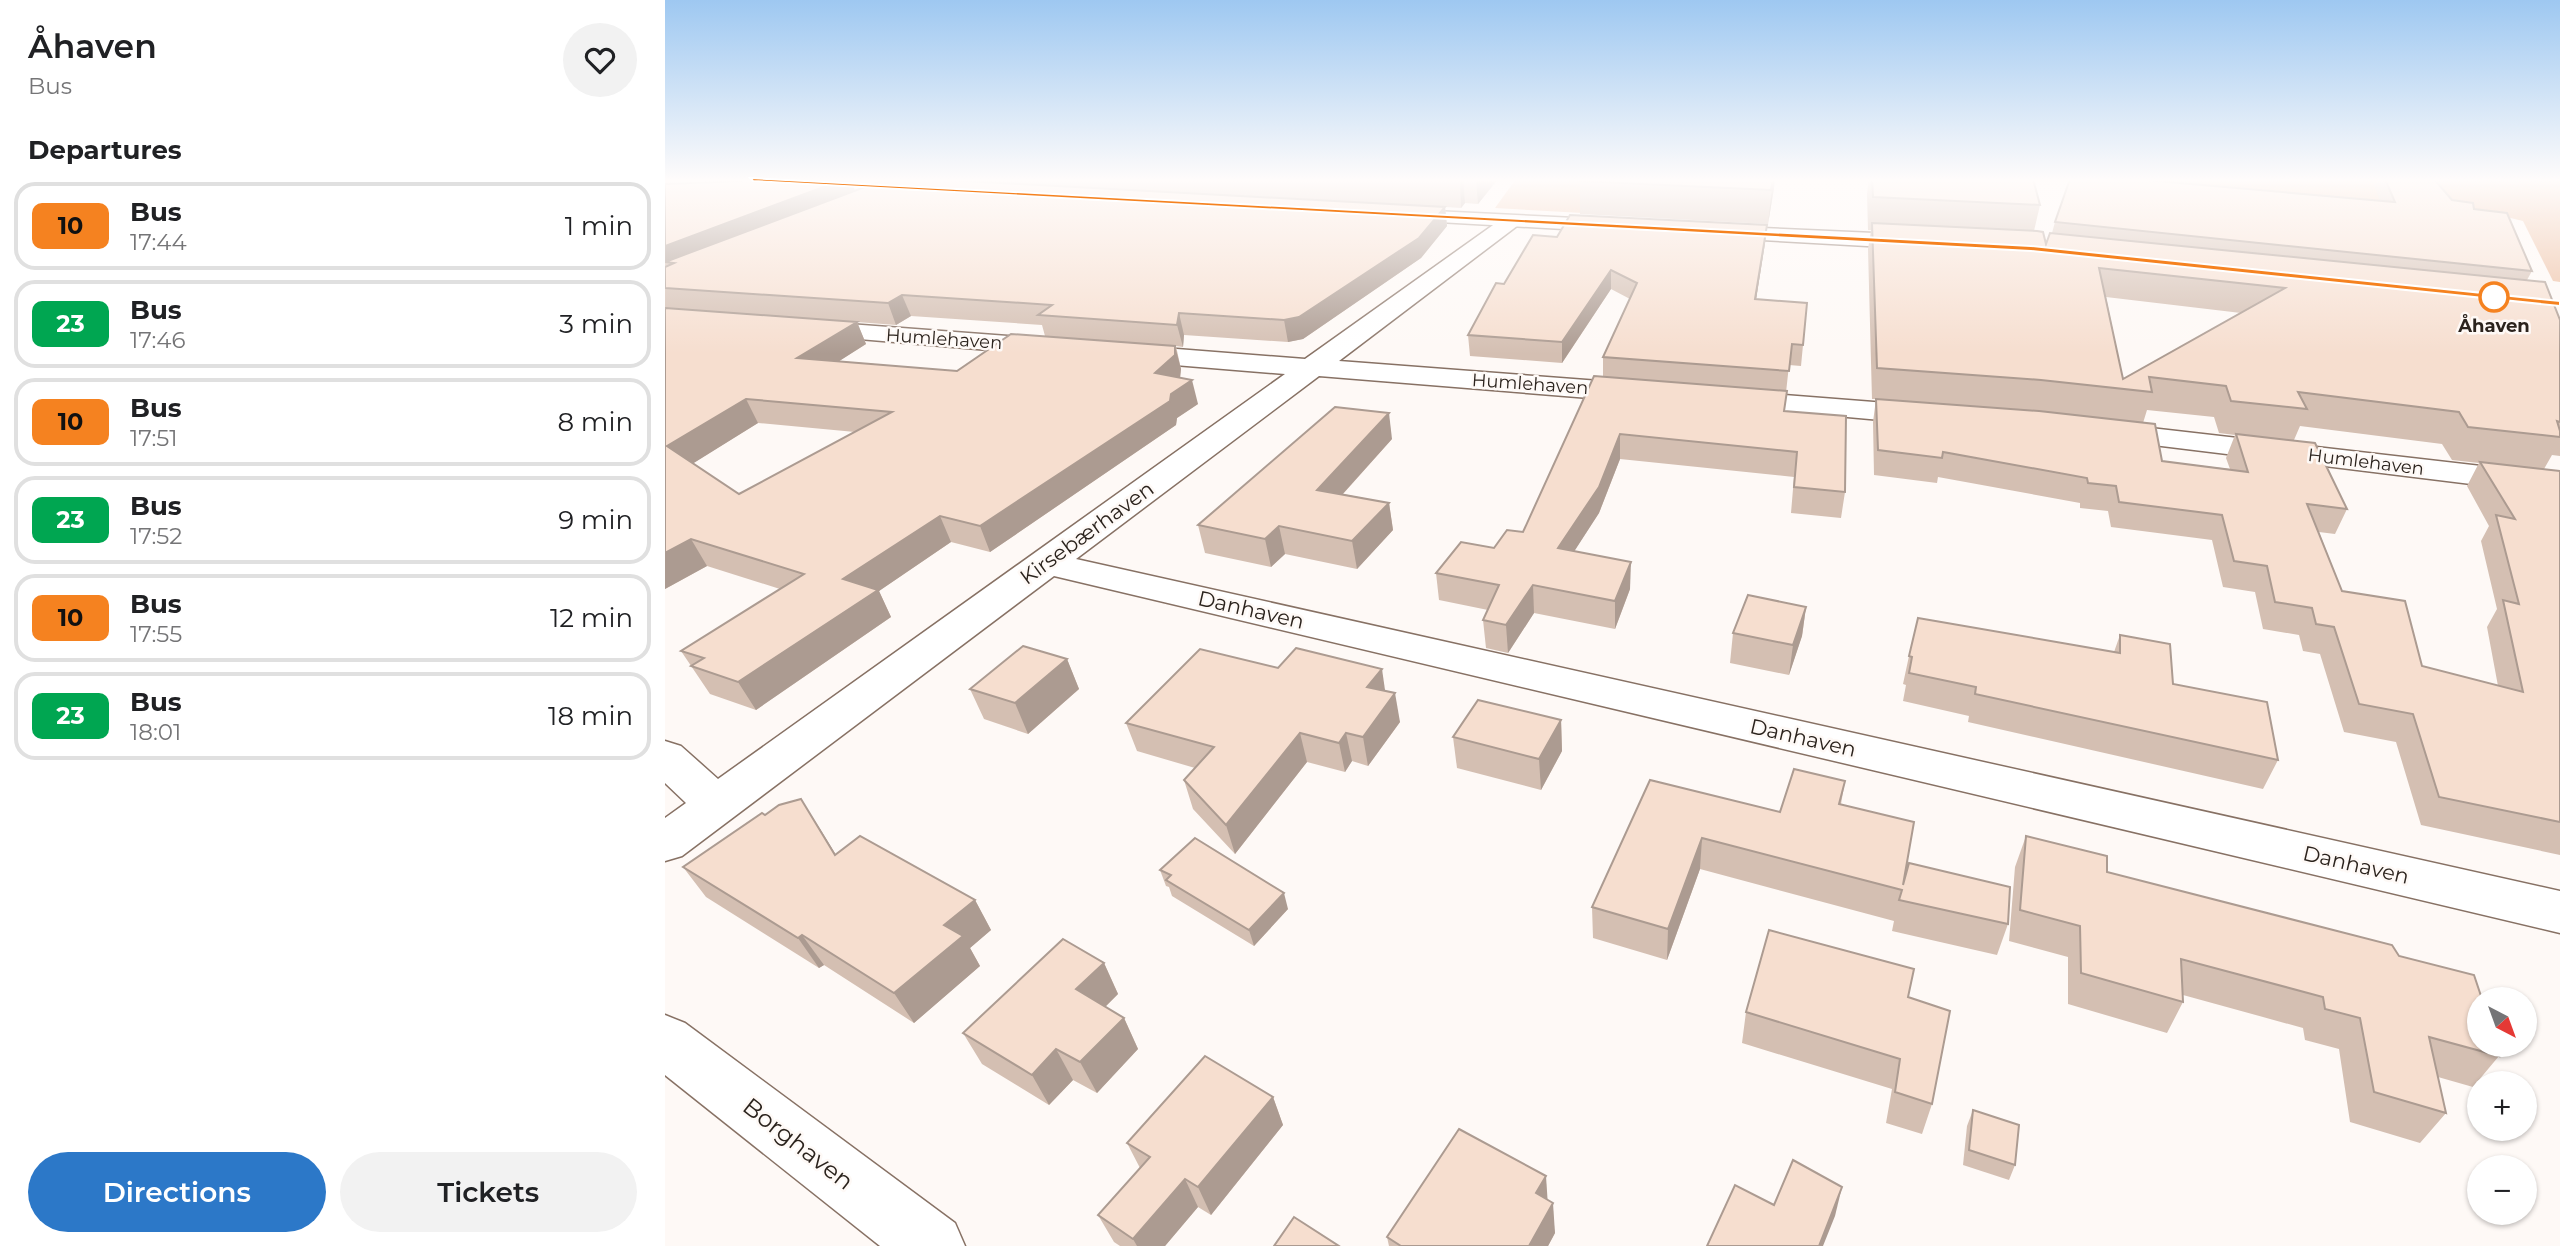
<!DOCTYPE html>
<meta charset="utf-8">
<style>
:root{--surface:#fff;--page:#f2f2f2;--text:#202124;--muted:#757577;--line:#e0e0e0;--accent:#2c78c8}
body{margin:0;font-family:Montserrat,sans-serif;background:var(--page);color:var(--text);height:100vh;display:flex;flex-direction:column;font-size:26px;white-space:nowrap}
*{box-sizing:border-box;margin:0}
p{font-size:23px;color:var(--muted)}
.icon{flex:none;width:38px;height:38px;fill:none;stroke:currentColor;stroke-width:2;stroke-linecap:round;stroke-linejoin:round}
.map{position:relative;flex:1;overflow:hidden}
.sheet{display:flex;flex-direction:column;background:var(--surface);width:665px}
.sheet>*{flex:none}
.badge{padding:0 14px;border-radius:10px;font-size:24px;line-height:46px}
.needle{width:46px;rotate:139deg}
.controls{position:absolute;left:1802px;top:987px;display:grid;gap:14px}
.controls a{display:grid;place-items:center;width:70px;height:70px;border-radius:50%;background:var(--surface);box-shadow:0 2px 5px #0004;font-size:35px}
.map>.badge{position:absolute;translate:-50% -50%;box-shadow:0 0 0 4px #fff}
h2{padding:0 28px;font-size:26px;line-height:63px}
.round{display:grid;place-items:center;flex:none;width:74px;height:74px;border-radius:37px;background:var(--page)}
.head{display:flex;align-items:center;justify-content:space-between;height:119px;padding:0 28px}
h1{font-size:33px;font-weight:600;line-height:52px}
.primary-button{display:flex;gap:14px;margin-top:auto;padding:14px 28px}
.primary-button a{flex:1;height:80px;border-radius:42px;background:var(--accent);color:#fff;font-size:28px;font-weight:600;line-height:80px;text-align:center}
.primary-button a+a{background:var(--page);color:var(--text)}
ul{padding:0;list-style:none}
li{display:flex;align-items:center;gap:21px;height:88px;margin:0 14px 10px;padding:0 14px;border:4px solid var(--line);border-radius:21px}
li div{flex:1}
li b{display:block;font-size:26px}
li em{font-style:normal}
li .badge{min-width:77px;font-weight:700;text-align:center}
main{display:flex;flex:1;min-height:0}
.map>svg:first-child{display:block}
.green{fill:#ecbd9f}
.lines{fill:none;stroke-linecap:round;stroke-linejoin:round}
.street-casing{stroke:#877164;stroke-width:3}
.secondary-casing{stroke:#877164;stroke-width:3}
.street{fill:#fff;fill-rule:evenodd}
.secondary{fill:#fff;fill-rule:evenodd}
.wall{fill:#d4bfb2;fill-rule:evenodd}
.shaded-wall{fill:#ac9b91}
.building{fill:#f6decf;stroke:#ac9b91;stroke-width:2;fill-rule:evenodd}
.line{fill:#f58220;stroke:#fff;stroke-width:2}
.stop-dot{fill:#fff;stroke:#f58220;stroke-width:3.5}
.labels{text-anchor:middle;stroke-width:5;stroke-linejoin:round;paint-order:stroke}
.far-stop-label{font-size:18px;font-weight:bold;fill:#2b231d;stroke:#fef9f6}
.far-street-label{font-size:18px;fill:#2b231d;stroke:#fef9f6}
.street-label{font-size:21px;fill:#2b231d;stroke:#fef9f6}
.near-street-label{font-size:24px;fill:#2b231d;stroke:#fef9f6}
</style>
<main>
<section class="sheet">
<div class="head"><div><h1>Åhaven</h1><p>Bus</p></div><a class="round"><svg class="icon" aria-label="heart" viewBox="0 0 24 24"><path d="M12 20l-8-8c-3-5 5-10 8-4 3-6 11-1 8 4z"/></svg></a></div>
<h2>Departures</h2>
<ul>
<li><span class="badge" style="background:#f58220;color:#111">10</span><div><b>Bus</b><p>17:44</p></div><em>1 min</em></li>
<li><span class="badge" style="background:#00a651;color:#fff">23</span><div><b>Bus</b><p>17:46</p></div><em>3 min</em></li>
<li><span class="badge" style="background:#f58220;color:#111">10</span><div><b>Bus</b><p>17:51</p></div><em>8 min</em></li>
<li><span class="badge" style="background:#00a651;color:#fff">23</span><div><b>Bus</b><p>17:52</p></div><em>9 min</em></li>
<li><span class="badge" style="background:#f58220;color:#111">10</span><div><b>Bus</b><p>17:55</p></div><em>12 min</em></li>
<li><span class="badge" style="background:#00a651;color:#fff">23</span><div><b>Bus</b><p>18:01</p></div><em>18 min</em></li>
</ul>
<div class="primary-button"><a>Directions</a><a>Tickets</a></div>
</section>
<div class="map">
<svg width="1895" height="1246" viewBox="0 0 1895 1246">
<rect width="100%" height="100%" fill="#fef9f6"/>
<g class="green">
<path d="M 851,179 L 935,179 L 918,213 L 830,208 Z"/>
<path d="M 1436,179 L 1895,179 L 1895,282 L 1888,281 L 1858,221 L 1829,214 Z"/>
</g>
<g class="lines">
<defs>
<g id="street">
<path d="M 845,216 L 852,218 L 856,222 L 852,226 L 674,361 L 974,384 L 984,387 L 988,393 L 984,399 L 974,402 L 654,376 L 411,559 L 1895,891 L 1895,933 L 389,576 L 17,856 L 0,861 L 0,818 L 21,803 L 0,783 L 0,741 L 16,746 L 53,779 L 620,374 L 461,361 L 452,359 L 448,353 L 452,347 L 461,345 L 640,359 L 838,218 Z"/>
<path d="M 144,321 L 384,339 L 393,341 L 397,347 L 393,353 L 384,355 L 135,334 L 131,329 L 135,324 Z"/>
<path d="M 1069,391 L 1260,406 L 1270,409 L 1275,415 L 1270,421 L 1260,424 L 1059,406 L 1055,400 L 1059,394 Z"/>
<path d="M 1442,423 L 1895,475 L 1895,495 L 1431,438 L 1427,432 L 1431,426 Z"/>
<path d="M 0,1015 L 20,1023 L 290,1223 L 300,1246 L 215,1246 L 0,1075 Z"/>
</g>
<g id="secondary">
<path d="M 80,179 C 106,179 255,175 266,188 L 256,194 L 89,185 Z"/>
<path d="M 728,209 L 951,220 L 959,221 L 962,226 L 959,231 L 951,232 L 721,219 L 718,215 L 721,211 Z"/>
<path d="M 1050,226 L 1255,235 L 1263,237 L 1266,242 L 1263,247 L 1255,249 L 1042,237 L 1039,232 L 1042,227 Z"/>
</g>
</defs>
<use href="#street" class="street-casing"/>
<use href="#secondary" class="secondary-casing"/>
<use href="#street" class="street"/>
<use href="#secondary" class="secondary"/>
</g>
<g class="wall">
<path d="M 81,179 L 185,179 L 190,191 L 221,179 L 833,179 L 813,204 L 800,203 L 796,208 L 780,207 L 782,226 L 756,258 L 638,339 L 623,342 L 519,335 L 518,347 L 511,346 L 516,369 L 515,378 L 533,404 L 512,418 L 511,425 L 325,552 L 286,542 L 214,591 L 226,617 L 91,710 L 45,694 L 16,651 L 115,589 L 42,566 L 0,589 L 0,267 L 1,266 L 0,266 L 0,184 L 76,181 ZM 246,316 L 377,325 L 380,336 L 292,371 L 174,361 L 201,344 L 192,322 L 231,325 ZM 93,423 L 190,432 L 74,494 L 28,463 Z"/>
<path d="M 1204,179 L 1368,179 L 1375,205 L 1369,231 L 1381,244 L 1387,233 L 1390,222 L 1715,201 L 1709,186 L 1712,179 L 1769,179 L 1787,200 L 1809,209 L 1867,271 L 1862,280 L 1895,320 L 1895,456 L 1887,455 L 1879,469 L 1895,471 L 1895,855 L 1756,825 L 1731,742 L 1679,732 L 1655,654 L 1638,651 L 1634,635 L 1598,629 L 1590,592 L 1558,587 L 1547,540 L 1446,527 L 1443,511 L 1415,508 L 1415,503 L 1273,477 L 1272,483 L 1209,475 L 1208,422 L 1211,399 L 1207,399 L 1203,249 L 1206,230 L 1203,230 L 1202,194 ZM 1441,297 L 1576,313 L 1458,379 ZM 1482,410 L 1549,417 L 1554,433 L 1570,435 L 1561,458 L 1565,469 L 1497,461 L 1478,423 ZM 1635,426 L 1777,444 L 1787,460 L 1814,463 L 1802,486 L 1824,526 L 1816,541 L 1832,609 L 1822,627 L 1833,686 L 1757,666 L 1677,591 L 1654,532 L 1670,534 L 1682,509 L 1629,440 Z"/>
<path d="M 915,181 L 1109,188 L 1103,224 L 915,214 Z"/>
<path d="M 892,237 L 1100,243 L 1091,299 L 1142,303 L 1136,366 L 1124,365 L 1119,411 L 1180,492 L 1176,518 L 1126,513 L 1129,477 L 955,459 L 934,513 L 909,551 L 965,589 L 950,629 L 869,613 L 843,653 L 821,648 L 818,620 L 823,610 L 774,600 L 771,573 L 829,548 L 858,532 L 938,377 L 938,357 L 965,299 L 946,289 L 897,363 L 805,356 L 803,335 L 839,284 Z"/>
<path d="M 727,439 L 678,494 L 724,503 L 728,530 L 692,569 L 620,554 L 606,567 L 540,553 L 533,525 Z"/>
<path d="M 1141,607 L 1137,636 L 1124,675 L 1065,663 L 1068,633 Z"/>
<path d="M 1455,635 L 1508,684 L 1613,760 L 1598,789 L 1303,722 L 1304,716 L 1238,701 L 1241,685 L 1238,684 L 1244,656 L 1449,652 Z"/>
<path d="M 402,659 L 414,689 L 363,734 L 319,719 L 305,689 Z"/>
<path d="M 613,668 L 720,691 L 735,722 L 703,766 L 687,761 L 680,772 L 642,762 L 570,854 L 528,809 L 519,780 L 530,768 L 472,751 L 461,723 Z"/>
<path d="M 896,720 L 897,751 L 876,790 L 792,768 L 788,737 Z"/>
<path d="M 985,780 L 1115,812 L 1180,781 L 1176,804 L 1238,885 L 1343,924 L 1332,955 L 1227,931 L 1229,921 L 1035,869 L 1002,960 L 928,938 L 927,907 Z"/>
<path d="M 100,815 L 155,829 L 171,855 L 310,900 L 326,930 L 305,948 L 315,966 L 249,1023 L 159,965 L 154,968 L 41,897 L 18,867 Z"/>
<path d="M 1361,836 L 1442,872 L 1734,956 L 1834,1056 L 1808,1087 L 1773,1077 L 1781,1113 L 1755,1143 L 1685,1122 L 1674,1049 L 1640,1040 L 1638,1028 L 1518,995 L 1518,1002 L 1502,1033 L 1403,1004 L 1403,957 L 1344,941 L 1350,867 Z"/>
<path d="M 495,870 L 623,909 L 589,946 L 507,896 L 504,887 L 501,886 Z"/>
<path d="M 439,963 L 453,994 L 440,1007 L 459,1018 L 473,1049 L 432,1093 L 408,1080 L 384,1105 L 317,1064 L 298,1033 Z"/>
<path d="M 1243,997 L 1267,1104 L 1257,1134 L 1221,1123 L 1227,1089 L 1077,1043 L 1081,1012 Z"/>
<path d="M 608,1097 L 618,1125 L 546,1215 L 533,1207 L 500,1246 L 455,1246 L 449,1242 L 433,1215 L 475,1168 L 462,1143 Z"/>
<path d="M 1308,1110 L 1350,1165 L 1344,1180 L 1298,1165 L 1302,1126 Z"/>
<path d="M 883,1200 L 890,1233 L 883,1246 L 724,1246 L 722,1237 Z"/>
</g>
<g class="shaded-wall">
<path d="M 180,179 L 185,179 L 191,193 L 0,262 L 0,246 Z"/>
<path d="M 795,179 L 798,179 L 800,203 L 796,208 Z"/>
<path d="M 811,179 L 833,179 L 813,204 Z"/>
<path d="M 1108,179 L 1110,179 L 1109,188 L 1103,224 Z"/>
<path d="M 780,207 L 782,226 L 756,258 L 638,339 L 623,342 L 619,320 Z"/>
<path d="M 1102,225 L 1100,243 L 1088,319 L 1090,299 Z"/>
<path d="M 946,270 L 946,289 L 897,363 L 897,342 Z"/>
<path d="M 237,295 L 246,316 L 231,325 L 223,303 Z"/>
<path d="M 514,313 L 519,335 L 518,347 L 512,325 Z"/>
<path d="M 192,322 L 201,344 L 143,381 L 132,358 Z"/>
<path d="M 510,346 L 516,369 L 515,378 L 490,373 Z"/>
<path d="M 527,380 L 533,404 L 512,418 L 511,425 L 325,552 L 315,526 Z"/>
<path d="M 81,399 L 93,423 L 16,471 L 2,446 Z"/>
<path d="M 724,413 L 727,439 L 657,517 L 652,490 Z"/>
<path d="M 955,434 L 955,459 L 934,513 L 894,575 L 893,548 Z"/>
<path d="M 724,503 L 728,530 L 692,569 L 687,541 Z"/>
<path d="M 275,516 L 286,542 L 214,591 L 226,617 L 91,710 L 73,682 L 178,579 Z"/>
<path d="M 614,526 L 620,554 L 606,567 L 600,539 Z"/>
<path d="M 26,539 L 42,566 L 0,589 L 0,553 Z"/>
<path d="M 966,562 L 965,589 L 950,629 L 950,601 Z"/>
<path d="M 868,585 L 869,613 L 843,653 L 841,625 Z"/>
<path d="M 1141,607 L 1137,636 L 1124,675 L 1128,645 Z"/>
<path d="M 402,659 L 414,689 L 363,734 L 350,703 Z"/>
<path d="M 717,669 L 721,697 L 702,687 Z"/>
<path d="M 730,693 L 735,722 L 703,766 L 698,737 Z"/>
<path d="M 896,720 L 897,751 L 876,790 L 874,759 Z"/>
<path d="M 635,733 L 642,762 L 570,854 L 561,825 Z"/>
<path d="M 681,733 L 687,761 L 680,772 L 674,743 Z"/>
<path d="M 136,799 L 155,829 L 189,885 L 170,855 Z"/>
<path d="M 1037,838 L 1035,869 L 1002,960 L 1003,929 Z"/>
<path d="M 619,893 L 623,909 L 589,946 L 584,930 Z"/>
<path d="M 310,900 L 326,930 L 305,948 L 315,966 L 249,1023 L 229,993 L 279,925 Z"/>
<path d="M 137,935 L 159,965 L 154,968 L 133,938 Z"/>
<path d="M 439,963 L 453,994 L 426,1021 L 411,989 Z"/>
<path d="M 459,1018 L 473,1049 L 432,1093 L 415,1062 Z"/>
<path d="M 391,1049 L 408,1080 L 384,1105 L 367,1075 Z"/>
<path d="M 608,1097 L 618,1125 L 546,1215 L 533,1187 Z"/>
<path d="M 881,1176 L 883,1206 L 871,1193 Z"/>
<path d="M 520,1179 L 533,1207 L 500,1246 L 472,1246 L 468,1239 Z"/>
<path d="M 1177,1187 L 1170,1216 L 1158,1246 L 1154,1246 Z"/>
<path d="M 888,1203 L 890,1233 L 883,1246 L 864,1246 Z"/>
</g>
<g class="building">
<path d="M 81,179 L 180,179 L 0,246 L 0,184 L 76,181 Z"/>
<path d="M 221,179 L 263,179 L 780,207 L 754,238 L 634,317 L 619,320 L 514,313 L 512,325 L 373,315 L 387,305 L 237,295 L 223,303 L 0,288 L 0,267 L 9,263 L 0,262 Z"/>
<path d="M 916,179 L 1108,179 L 1106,190 L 915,181 Z"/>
<path d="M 1207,179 L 1368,179 L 1375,205 L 1208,197 Z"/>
<path d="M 1405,179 L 1469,179 L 1730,202 L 1720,179 L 1769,179 L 1787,200 L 1808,203 L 1809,209 L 1842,213 L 1867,271 L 1390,222 Z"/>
<path d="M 905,215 L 1102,225 L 1090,299 L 1142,303 L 1138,345 L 1127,344 L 1124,371 L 938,357 L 972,283 L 946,270 L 897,342 L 803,335 L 831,283 L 839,284 L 868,235 L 892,237 Z"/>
<path d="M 1207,223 L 1372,231 L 1378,232 L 1381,244 L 1385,233 L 1880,282 L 1895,320 L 1895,422 L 1892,421 L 1895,431 L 1895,437 L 1803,427 L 1794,412 L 1633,392 L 1642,409 L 1566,401 L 1561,386 L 1484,377 L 1487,392 L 1376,380 L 1212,368 ZM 1434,268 L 1620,288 L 1458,379 Z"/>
<path d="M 0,308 L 192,322 L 132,358 L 292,371 L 346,334 L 510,346 L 510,355 L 490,373 L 527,380 L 506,394 L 505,401 L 315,526 L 275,516 L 178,579 L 213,590 L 73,682 L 26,666 L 39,658 L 16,651 L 139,574 L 26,539 L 0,553 ZM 81,399 L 227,412 L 74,494 L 2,446 Z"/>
<path d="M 929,376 L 1122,391 L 1119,411 L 1181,416 L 1180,492 L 1129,487 L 1132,452 L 955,434 L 934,487 L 893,548 L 966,562 L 950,601 L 868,585 L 841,625 L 818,620 L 834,585 L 771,573 L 796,542 L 829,548 L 842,530 L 858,532 Z"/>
<path d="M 1211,399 L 1374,411 L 1490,424 L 1497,461 L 1583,472 L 1571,434 L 1650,443 L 1682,509 L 1642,504 L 1677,591 L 1740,601 L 1757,666 L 1858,692 L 1838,600 L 1854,604 L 1831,515 L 1850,519 L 1815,462 L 1895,471 L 1895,822 L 1774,797 L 1748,714 L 1694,704 L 1669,627 L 1651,624 L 1647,608 L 1610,602 L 1602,566 L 1569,561 L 1557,515 L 1454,502 L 1451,486 L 1423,483 L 1422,478 L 1278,452 L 1277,458 L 1213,450 Z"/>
<path d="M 670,407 L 724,413 L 652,490 L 724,503 L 687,541 L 614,526 L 600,539 L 533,525 Z"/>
<path d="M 1083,595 L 1141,607 L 1128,645 L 1068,633 Z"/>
<path d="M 1253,618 L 1455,653 L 1455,635 L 1505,644 L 1508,684 L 1602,702 L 1613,760 L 1310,694 L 1311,687 L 1244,673 L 1247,657 L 1244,656 Z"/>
<path d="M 358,646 L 402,659 L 350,703 L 305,689 Z"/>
<path d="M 631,648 L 717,669 L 702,687 L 730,693 L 698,737 L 681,733 L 674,743 L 635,733 L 561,825 L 519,780 L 549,747 L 461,723 L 535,649 L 613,668 Z"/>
<path d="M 813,700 L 896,720 L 874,759 L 788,737 Z"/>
<path d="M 1129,769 L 1180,781 L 1174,804 L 1249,822 L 1238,885 L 1244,863 L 1345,887 L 1343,924 L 1234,900 L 1237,890 L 1037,838 L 1003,929 L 927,907 L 985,780 L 1115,812 Z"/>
<path d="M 136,799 L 170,855 L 195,836 L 310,900 L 279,925 L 298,936 L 229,993 L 137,935 L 133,938 L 18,867 L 97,813 L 100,815 L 114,805 Z"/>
<path d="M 1361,836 L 1442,856 L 1442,872 L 1727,945 L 1734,956 L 1809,975 L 1817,999 L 1815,999 L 1815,1045 L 1831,1045 L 1834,1056 L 1764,1037 L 1781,1113 L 1709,1092 L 1695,1018 L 1660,1009 L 1658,997 L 1516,959 L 1518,1002 L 1416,973 L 1415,926 L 1355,910 Z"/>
<path d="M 530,838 L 619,893 L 584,930 L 501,880 L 506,875 L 495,870 Z"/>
<path d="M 1104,930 L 1249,969 L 1243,997 L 1285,1011 L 1267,1104 L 1230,1092 L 1235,1059 L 1081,1012 Z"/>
<path d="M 398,939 L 439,963 L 411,989 L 459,1018 L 415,1062 L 391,1049 L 367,1075 L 298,1033 Z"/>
<path d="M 540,1056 L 608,1097 L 533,1187 L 520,1179 L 468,1239 L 433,1215 L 485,1157 L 462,1143 Z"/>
<path d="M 1308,1110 L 1354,1125 L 1350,1165 L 1304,1150 Z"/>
<path d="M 794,1129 L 881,1176 L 871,1193 L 888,1203 L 864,1246 L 736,1246 L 722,1237 Z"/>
<path d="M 1128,1160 L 1177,1187 L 1154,1246 L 1042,1246 L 1070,1185 L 1109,1205 Z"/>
<path d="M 629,1217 L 674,1246 L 609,1246 Z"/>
</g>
<linearGradient id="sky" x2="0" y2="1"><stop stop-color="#9ec8f1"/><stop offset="0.51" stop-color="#fffcfb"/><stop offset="1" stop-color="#fffcfb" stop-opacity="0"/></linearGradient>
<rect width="1895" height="354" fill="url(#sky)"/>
<path class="line" d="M 85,178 L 1366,246 L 1895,301 L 1895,306 L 1366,251 L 88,181 Z"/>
<circle class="stop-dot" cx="1829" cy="297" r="14"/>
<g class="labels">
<g class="far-stop-label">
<text x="1829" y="332">Åhaven</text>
</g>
<g class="far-street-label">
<text transform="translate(279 339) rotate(4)" y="6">Humlehaven</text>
<text transform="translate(865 384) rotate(4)" y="6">Humlehaven</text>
<text transform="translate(1701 462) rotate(7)" y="6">Humlehaven</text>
</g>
<g class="street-label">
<text transform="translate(422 533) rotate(-36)" y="7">Kirsebærhaven</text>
<text transform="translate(586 610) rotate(13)" y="7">Danhaven</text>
<text transform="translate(1138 738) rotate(13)" y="7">Danhaven</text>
<text transform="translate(1691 865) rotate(13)" y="7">Danhaven</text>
</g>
<g class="near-street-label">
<text transform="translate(133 1144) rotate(38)" y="8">Borghaven</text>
</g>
</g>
</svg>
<div class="controls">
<a><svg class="needle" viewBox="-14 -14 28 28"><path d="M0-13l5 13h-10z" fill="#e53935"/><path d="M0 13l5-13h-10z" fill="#757577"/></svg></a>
<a>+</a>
<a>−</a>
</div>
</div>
</main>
